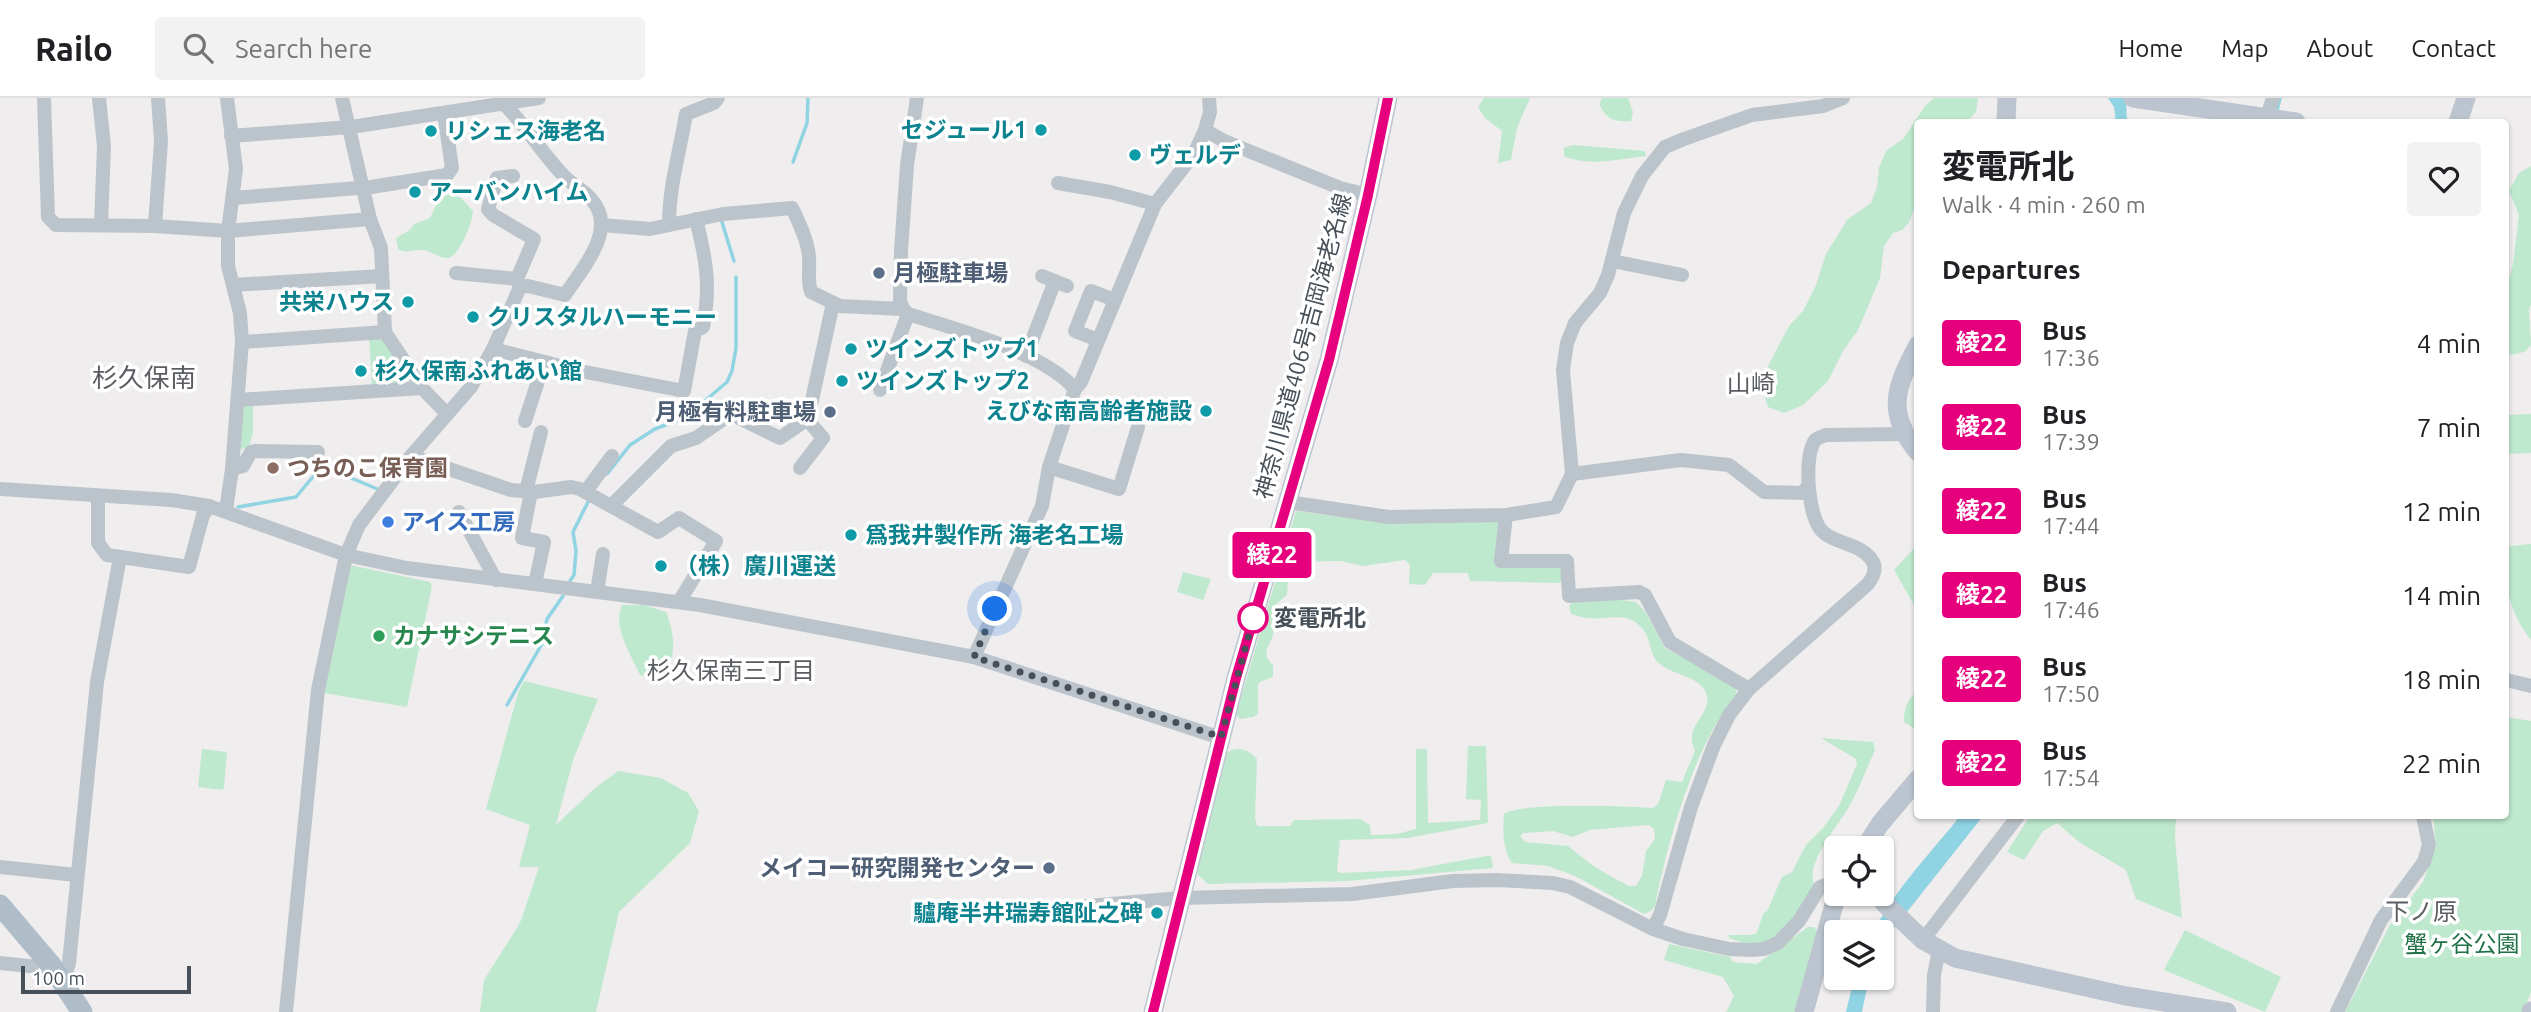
<!DOCTYPE html>
<meta charset="utf-8">
<style>
:root{--surface:#fff;--page:#f2f2f2;--text:#202124;--muted:#757577;--line:#e0e0e0}
body{margin:0;font-family:Ubuntu,"Noto Sans JP",sans-serif;background:var(--page);color:var(--text);height:100vh;display:flex;flex-direction:column;font-size:26px;white-space:nowrap}
*{box-sizing:border-box;margin:0}
p{font-size:23px;color:var(--muted)}
.icon{flex:none;width:38px;height:38px;fill:none;stroke:currentColor;stroke-width:2;stroke-linecap:round;stroke-linejoin:round}
.map{position:relative;flex:1;overflow:hidden}
.drawer{position:absolute;left:1914px;top:21px;width:595px;height:700px;display:flex;flex-direction:column;background:var(--surface);border-radius:7px;box-shadow:0 2px 5px #0004}
.drawer>*{flex:none}
.badge{padding:0 14px;border-radius:5px;font-size:24px;line-height:46px}
.controls{position:absolute;left:1824px;top:738px;display:grid;gap:14px}
.controls a{display:grid;place-items:center;width:70px;height:70px;border-radius:7px;background:var(--surface);box-shadow:0 2px 5px #0004;font-size:35px}
.scale{position:absolute;left:21px;bottom:18px;width:170px;box-sizing:border-box;padding-left:7px;border:4px solid #475058;border-top:0;font-size:19px;line-height:24px;white-space:nowrap;color:#475058;-webkit-text-stroke:5px #fff;paint-order:stroke}
.you{position:absolute;width:35px;height:35px;margin:-18px;border:5px solid #fff;border-radius:50%;background:#1a73e8;box-shadow:0 0 0 10px #1a73e833}
.map>.badge{position:absolute;translate:-50% -50%;box-shadow:0 0 0 4px #fff}
h2{padding:0 28px;font-size:26px;line-height:63px}
.round{display:grid;place-items:center;flex:none;width:74px;height:74px;border-radius:7px;background:var(--page)}
.headline{display:flex;align-items:center;justify-content:space-between;height:119px;padding:0 28px}
h1{font-size:33px;font-weight:700;line-height:52px}
ul{padding:0;list-style:none}
li{display:flex;align-items:center;gap:21px;height:84px;padding:0 28px}
li div{flex:1}
li b{display:block;font-size:26px}
li em{font-style:normal}
li .badge{min-width:77px;font-weight:700;text-align:center}
header{display:flex;align-items:center;gap:42px;box-sizing:border-box;height:98px;padding:0 35px;background:var(--surface);border-bottom:2px solid var(--line)}
header strong{font-size:33px}
nav{display:flex;gap:38px;margin-inline-start:auto;font-size:24px}
.search{width:490px;height:63px;background:var(--page);display:flex;align-items:center;gap:18px;box-sizing:border-box;padding:0 24px;border-radius:7px;color:var(--muted);font-size:26px}
.map>svg:first-child{display:block}
.green{fill:#bfe9ce;fill-rule:evenodd}
.water{fill:#90d3e2}
.lines{fill:none;stroke-linecap:round;stroke-linejoin:round}
.stream{stroke:#90d3e2;stroke-width:3.5}
.street{stroke:#bcc4cb;stroke-width:14}
.secondary{stroke:#bcc5cf;stroke-width:19}
.primary{stroke:#afbdc9;stroke-width:21}
.line-casing{stroke:#fff;stroke-width:16}
.line{stroke:#e6007e;stroke-width:10}
.walk{stroke:#475058;stroke-width:7;stroke-dasharray:0 12.6}
.culture-dot{fill:#0f9aa8;stroke:#fff;stroke-width:2.5}
.service-dot{fill:#5c6f8a;stroke:#fff;stroke-width:2.5}
.education-dot{fill:#8d6e63;stroke:#fff;stroke-width:2.5}
.shop-dot{fill:#3f7fe0;stroke:#fff;stroke-width:2.5}
.stop-dot{fill:#fff;stroke:#e6007e;stroke-width:3.5}
.leisure-dot{fill:#2e9e5b;stroke:#fff;stroke-width:2.5}
.labels{text-anchor:middle;stroke-width:7;stroke-linejoin:round;paint-order:stroke}
.culture-label{font-size:23px;font-weight:bold;fill:#0d838f;stroke:#fff;text-anchor:start}
.service-label{font-size:23px;font-weight:bold;fill:#4e5e75;stroke:#fff;text-anchor:end}
.street-label{font-size:23px;fill:#475058;stroke:#fff}
.education-label{font-size:23px;font-weight:bold;fill:#785e54;stroke:#fff;text-anchor:start}
.shop-label{font-size:23px;font-weight:bold;fill:#366cbe;stroke:#fff;text-anchor:start}
.stop-label{font-size:23px;font-weight:bold;fill:#475058;stroke:#fff;text-anchor:start}
.leisure-label{font-size:23px;font-weight:bold;fill:#27864d;stroke:#fff;text-anchor:start}
.park-label{font-size:23px;fill:#207147;stroke:#fff}
.neighbourhood-label{font-size:24px;fill:#5a5d61;stroke:#fff}
.quarter-label{font-size:26px;fill:#5a5d61;stroke:#fff}
</style>
<header>
<strong>Railo</strong>
<div class="search"><svg class="icon" aria-label="search" viewBox="0 0 24 24"><circle cx="10" cy="10" r="6"/><path d="M15 15l6 6"/></svg>Search here</div>
<nav><a>Home</a><a>Map</a><a>About</a><a>Contact</a></nav>
</header>
<div class="map">
<svg width="2531" height="914" viewBox="0 0 2531 914">
<rect width="100%" height="100%" fill="#efeded"/>
<g class="green">
<path d="M 1484,0 L 1530,0 L 1517,30 L 1511,62 L 1498,65 L 1502,33 L 1485,20 L 1478,9 Z"/>
<path d="M 1602,0 L 1628,0 L 1633,14 L 1631,23 C 1614,24 1607,22 1599,6 Z"/>
<path d="M 1934,0 L 1978,0 L 1976,14 L 1967,24 L 1918,24 L 1918,108 L 1914,111 L 1909,125 L 1902,132 L 1893,135 L 1884,148 L 1880,180 L 1858,232 L 1843,253 L 1828,283 L 1803,307 L 1784,315 L 1768,309 L 1765,299 L 1765,274 L 1789,228 L 1803,213 L 1816,187 L 1826,156 L 1847,122 L 1871,105 L 1877,89 L 1879,69 L 1887,52 L 1903,41 L 1925,8 Z"/>
<path d="M 1573,47 L 1645,53 L 1646,58 C 1621,61 1587,69 1564,58 L 1564,50 Z"/>
<path d="M 2531,68 L 2531,206 L 2529,212 L 2531,247 L 2524,254 L 2510,257 L 2506,255 L 2506,194 L 2513,166 L 2519,117 L 2509,93 L 2519,75 Z"/>
<path d="M 447,96 L 460,99 L 473,113 C 473,123 459,160 447,160 C 438,160 429,151 420,152 C 411,152 406,156 398,151 L 396,140 L 410,132 L 414,126 L 430,120 L 437,105 Z"/>
<path d="M 369,238 L 381,239 L 410,280 L 406,286 L 372,288 Z"/>
<path d="M 246,307 L 253,307 L 253,334 L 249,349 L 238,352 L 241,313 Z"/>
<path d="M 2531,316 L 2531,355 L 2506,356 L 2506,317 Z"/>
<path d="M 1296,413 L 1388,425 L 1496,419 L 1501,425 L 1496,466 L 1560,466 L 1563,481 L 1559,485 L 1470,483 L 1468,475 L 1433,475 L 1425,487 L 1409,486 L 1410,467 L 1405,462 L 1363,468 L 1341,463 L 1292,464 L 1289,469 L 1287,497 L 1275,507 C 1274,517 1274,527 1273,536 C 1271,548 1259,554 1273,567 L 1273,579 L 1260,584 L 1258,587 L 1258,616 L 1253,619 L 1240,621 L 1236,617 Z"/>
<path d="M 1918,446 L 1918,514 L 1894,472 Z"/>
<path d="M 2531,446 L 2531,542 C 2507,511 2506,489 2506,451 L 2511,448 Z"/>
<path d="M 350,467 L 430,484 L 432,488 L 407,609 L 324,595 Z"/>
<path d="M 1183,474 L 1211,481 L 1203,502 L 1177,494 Z"/>
<path d="M 1580,502 L 1621,502 L 1636,504 L 1645,513 L 1665,550 L 1734,588 L 1737,596 C 1695,644 1667,746 1655,808 L 1651,813 L 1644,816 L 1575,778 L 1548,768 L 1512,765 C 1502,750 1503,732 1504,716 C 1520,704 1628,708 1653,710 L 1658,706 L 1666,682 L 1682,684 L 1695,653 C 1683,628 1711,617 1707,598 C 1702,577 1672,578 1659,565 C 1647,555 1654,537 1635,524 C 1621,515 1603,522 1587,520 C 1582,520 1576,517 1571,516 L 1569,507 ZM 1649,727 L 1654,731 L 1655,741 L 1646,753 L 1642,778 L 1636,788 L 1629,788 L 1610,778 L 1592,767 L 1568,748 L 1525,744 L 1520,738 L 1523,735 L 1553,733 L 1573,739 L 1590,732 Z"/>
<path d="M 622,507 L 644,507 L 666,514 C 676,538 676,561 663,583 L 640,577 C 631,556 612,529 622,507 Z"/>
<path d="M 524,583 L 598,601 L 573,662 L 556,727 L 594,691 L 618,673 L 661,680 L 688,695 L 699,713 L 690,745 L 619,814 L 596,914 L 480,914 L 484,882 L 520,825 L 539,769 L 519,769 L 530,727 L 486,711 L 518,595 Z"/>
<path d="M 1918,592 L 1918,633 L 1904,624 C 1904,610 1907,602 1918,592 Z"/>
<path d="M 2506,619 L 2531,623 L 2531,893 L 2524,914 L 2345,914 L 2390,827 L 2423,784 L 2436,748 L 2433,718 L 2506,718 Z"/>
<path d="M 1821,640 L 1873,644 L 1875,652 C 1867,669 1861,687 1852,703 C 1842,725 1805,762 1814,786 L 1795,820 L 1778,839 L 1753,848 L 1729,840 L 1729,837 L 1751,837 L 1757,835 L 1763,816 L 1767,813 L 1782,779 L 1792,774 L 1806,747 L 1823,730 L 1839,708 L 1857,666 L 1856,661 Z"/>
<path d="M 1468,648 L 1486,648 L 1488,725 L 1408,740 L 1340,742 L 1337,773 L 1340,775 L 1411,772 L 1486,758 L 1491,758 L 1493,770 L 1347,783 L 1208,786 L 1197,776 L 1227,655 C 1236,647 1250,652 1257,661 L 1255,720 L 1257,728 L 1290,728 L 1294,722 L 1360,721 L 1370,727 L 1371,737 L 1397,736 L 1416,731 L 1416,651 L 1427,651 L 1428,725 L 1480,722 L 1481,702 L 1466,701 Z"/>
<path d="M 202,651 L 227,654 L 224,690 L 222,692 L 198,689 Z"/>
<path d="M 2030,718 L 2176,718 L 2175,740 L 2182,820 L 2136,801 L 2126,772 L 2079,744 L 2057,725 L 2043,733 L 2024,762 L 2007,754 Z"/>
<path d="M 1808,829 L 1814,829 L 1817,833 L 1796,914 L 1726,914 L 1734,898 L 1723,879 L 1664,862 L 1669,846 L 1730,859 L 1733,864 L 1757,866 Z"/>
<path d="M 2185,832 L 2281,879 L 2265,914 L 2164,872 Z"/>
</g>
<g class="water">
<path d="M 2108,0 L 2126,0 L 2127,24 L 2116,24 L 2114,9 Z"/>
<path d="M 1960,718 L 1983,718 L 1884,843 L 1881,851 L 1881,835 L 1873,835 C 1894,792 1931,755 1960,718 Z"/>
<path d="M 1854,880 L 1869,880 L 1862,914 L 1846,914 Z"/>
</g>
<g class="lines">
<g class="stream">
<path d="M 2277,12 L 2280,0"/>
<path d="M 793,64 L 807,25 L 808,0"/>
<path d="M 721,121 L 734,163"/>
<path d="M 607,376 L 630,347 L 655,331 L 686,319 L 727,284 L 732,273 L 736,250 L 736,179"/>
<path d="M 238,409 L 296,399 L 322,368 L 380,392"/>
<path d="M 570,483 L 574,477 L 576,453 L 573,434 L 589,402"/>
<path d="M 507,607 L 543,544 L 547,521 L 563,498"/>
</g>
<g class="street">
<path d="M 44,0 L 48,119 L 56,127 L 155,128 L 228,133 L 370,121"/>
<path d="M 99,0 L 104,48 L 101,127"/>
<path d="M 342,0 L 370,121 L 381,150 L 385,234 L 422,290 L 447,316"/>
<path d="M 917,0 L 907,67 L 901,153 L 900,202 L 903,211 L 908,216 C 955,231 1044,254 1075,291"/>
<path d="M 501,3 C 525,25 541,55 564,78 C 572,87 584,92 592,102 C 618,132 582,171 565,197 L 528,188 L 520,189"/>
<path d="M 2265,24 L 2273,0"/>
<path d="M 1205,32 L 1224,43 L 1340,90 L 1368,97"/>
<path d="M 231,38 L 351,29 L 539,0"/>
<path d="M 1058,85 L 1110,94 L 1155,106"/>
<path d="M 233,100 L 371,89 L 447,77 L 452,70 L 444,15"/>
<path d="M 669,126 C 669,89 680,52 686,16 L 714,5 L 718,0"/>
<path d="M 602,127 L 650,131 L 723,116 L 792,110 C 799,124 808,143 809,159 C 810,172 807,181 811,194 L 840,208 L 903,211"/>
<path d="M 155,128 L 161,43 L 158,0"/>
<path d="M 1612,163 L 1682,177"/>
<path d="M 456,175 L 517,181"/>
<path d="M 1042,178 L 1067,188"/>
<path d="M 233,187 L 382,178"/>
<path d="M 1098,242 L 1075,233 L 1091,193 L 1115,202"/>
<path d="M 242,244 L 385,234"/>
<path d="M 493,251 L 580,273 L 684,293 L 695,233 L 703,229 C 711,188 706,161 696,121"/>
<path d="M 1026,258 L 1055,183"/>
<path d="M 880,292 L 908,216"/>
<path d="M 238,302 L 422,290"/>
<path d="M 525,323 L 544,265"/>
<path d="M 411,358 L 511,392 L 534,394 L 571,389 L 580,391 L 658,434 L 679,420 L 716,443 L 679,504"/>
<path d="M 1049,369 L 1119,391 L 1138,329"/>
<path d="M 800,370 L 823,340 L 805,319"/>
<path d="M 232,371 L 243,368 L 251,354 L 255,353 L 318,354"/>
<path d="M 1572,376 L 1681,362 L 1729,367 L 1764,394 L 1802,395 L 1808,388"/>
<path d="M 0,391 L 171,402 L 209,408 L 346,457 L 407,470 L 700,507 L 974,559 L 1221,640"/>
<path d="M 526,393 L 541,334"/>
<path d="M 586,393 L 612,358"/>
<path d="M 531,394 L 522,440 L 544,444 L 535,486"/>
<path d="M 98,399 L 98,445 L 107,457 L 189,469 L 203,417 L 209,408"/>
<path d="M 1288,404 L 1389,419 L 1506,417 L 1556,409 L 1572,376 L 1563,272 L 1567,245 L 1575,225 L 1600,195 L 1608,177 L 1624,115 L 1642,78 L 1665,49 L 1684,41 L 1752,17 L 1823,8 L 1843,0"/>
<path d="M 611,408 L 671,348 L 696,340 L 731,316 L 780,340 L 802,325 L 812,302 L 833,205"/>
<path d="M 226,412 L 232,371 L 242,244 L 240,215 L 228,168 L 228,133 L 236,71 L 227,0"/>
<path d="M 459,414 L 496,482"/>
<path d="M 1506,417 L 1501,463 L 1567,463 L 1569,498 L 1639,494 L 1645,497 L 1670,544 L 1749,591"/>
<path d="M 597,494 L 603,456"/>
<path d="M 974,559 L 1042,408 L 1049,369 L 1075,291 L 1081,284 L 1155,106 L 1194,56 L 1205,32 L 1210,14 L 1209,0"/>
<path d="M 2506,582 L 2531,588"/>
<path d="M 0,769 L 76,777"/>
<path d="M 1869,796 L 1884,805"/>
<path d="M 985,817 L 1180,800 L 1352,796 L 1453,783 L 1496,782 L 1553,785 L 1570,789 L 1653,831 L 1683,841 L 1729,851 L 1751,852 L 1764,851 L 1778,845 L 1799,823 L 1820,789 L 1836,783"/>
<path d="M 1653,831 L 1660,817 L 1691,709 L 1714,647 L 1729,617 L 1749,591 L 1868,486 C 1873,479 1878,469 1871,461 C 1860,446 1838,446 1824,435 C 1808,422 1804,364 1813,346 C 1815,340 1821,339 1826,337 L 1905,336"/>
<path d="M 1923,842 L 2018,718"/>
<path d="M 0,865 L 38,869 L 51,867"/>
<path d="M 58,878 L 67,872 L 69,865 L 97,584 L 120,459"/>
<path d="M 286,914 L 318,592 L 346,457 L 359,427 L 411,358 L 471,289 L 493,251 L 520,189 L 517,181 L 534,141 L 493,117 L 488,111 L 497,80 L 513,78"/>
<path d="M 1933,914 L 1934,877 L 1939,852"/>
<path d="M 2337,914 L 2381,822 L 2424,764 L 2429,747 L 2423,718"/>
</g>
<g class="secondary">
<path d="M 2133,0 L 2296,24"/>
<path d="M 2006,24 L 2007,0"/>
<path d="M 2458,24 L 2466,0"/>
<path d="M 1918,247 C 1896,288 1885,315 1918,354"/>
<path d="M 1864,751 L 1880,726 L 1918,681"/>
<path d="M 1884,805 L 1923,842 L 1955,860 L 2126,898 L 2227,914"/>
<path d="M 1153,914 L 1236,580 L 1329,262 L 1368,97 L 1388,0"/>
<path d="M 1804,914 L 1837,796"/>
<path d="M 2531,914 L 2531,913"/>
</g>
<path class="primary" d="M 0,807 L 51,867 L 82,914"/>
</g>
<g class="lines">
<defs>
<path id="line" d="M 1153,914 L 1236,580 L 1329,262 L 1368,97 L 1388,0"/>
</defs>
<use href="#line" class="line-casing"/>
<use href="#line" class="line"/>
<path class="walk" d="M 995,511 L 974,559 L 1221,639 L 1254,518 L 1253,520"/>
</g>
<g class="culture-dot">
<circle cx="1041" cy="32" r="7"/>
<circle cx="431" cy="33" r="7"/>
<circle cx="1135" cy="57" r="7"/>
<circle cx="415" cy="94" r="7"/>
<circle cx="408" cy="204" r="7"/>
<circle cx="473" cy="219" r="7"/>
<circle cx="851" cy="251" r="7"/>
<circle cx="361" cy="273" r="7"/>
<circle cx="842" cy="283" r="7"/>
<circle cx="1206" cy="313" r="7"/>
<circle cx="851" cy="437" r="7"/>
<circle cx="661" cy="468" r="7"/>
<circle cx="1157" cy="815" r="7"/>
</g>
<g class="service-dot">
<circle cx="879" cy="175" r="7"/>
<circle cx="830" cy="314" r="7"/>
<circle cx="1049" cy="770" r="7"/>
</g>
<circle class="education-dot" cx="273" cy="370" r="7"/>
<circle class="shop-dot" cx="388" cy="424" r="7"/>
<circle class="stop-dot" cx="1253" cy="520" r="14"/>
<circle class="leisure-dot" cx="379" cy="538" r="7"/>
<g class="labels">
<g class="culture-label">
<text x="1027" y="40" text-anchor="end">セジュール1</text>
<text x="445" y="41">リシェス海老名</text>
<text x="1149" y="65">ヴェルデ</text>
<text x="429" y="102">アーバンハイム</text>
<text x="394" y="212" text-anchor="end">共栄ハウス</text>
<text x="487" y="227">クリスタルハーモニー</text>
<text x="865" y="259">ツインズトップ1</text>
<text x="375" y="281">杉久保南ふれあい館</text>
<text x="856" y="291">ツインズトップ2</text>
<text x="1192" y="321" text-anchor="end">えびな南高齢者施設</text>
<text x="865" y="445">爲我井製作所 海老名工場</text>
<text x="675" y="476">（株）廣川運送</text>
<text x="1143" y="823" text-anchor="end">驢庵半井瑞寿館阯之碑</text>
</g>
<g class="service-label">
<text x="893" y="183" text-anchor="start">月極駐車場</text>
<text x="816" y="322">月極有料駐車場</text>
<text x="1035" y="778">メイコー研究開発センター</text>
</g>
<g class="street-label">
<text transform="translate(1303 248) rotate(-75)" y="8">神奈川県道406号吉岡海老名線</text>
</g>
<g class="education-label">
<text x="287" y="378">つちのこ保育園</text>
</g>
<g class="shop-label">
<text x="402" y="432">アイス工房</text>
</g>
<g class="stop-label">
<text x="1274" y="528">変電所北</text>
</g>
<g class="leisure-label">
<text x="393" y="546">カナサシテニス</text>
</g>
<g class="park-label">
<text x="2462" y="854">蟹ヶ谷公園</text>
</g>
<g class="neighbourhood-label">
<text x="1751" y="294">山崎</text>
<text x="731" y="581">杉久保南三丁目</text>
<text x="2421" y="822">下ノ原</text>
</g>
<g class="quarter-label">
<text x="144" y="289">杉久保南</text>
</g>
</g>
</svg>
<div class="controls">
<a><svg class="icon" aria-label="locate" viewBox="0 0 24 24"><circle cx="12" cy="12" r="6"/><path d="M12 2v4M12 18v4M2 12h4M18 12h4"/></svg></a>
<a><svg class="icon" aria-label="layers" viewBox="0 0 24 24"><path d="M12 4l9 5-9 5-9-5zM3 14l9 5 9-5"/></svg></a>
</div>
<div class="scale">100 m</div>
<div class="you" style="left:995px;top:511px"></div>
<b class="badge" style="left:1272px;top:457px;background:#e6007e;color:#fff">綾22</b>
<section class="drawer">
<div class="headline"><div><h1>変電所北</h1><p>Walk · 4 min · 260 m</p></div><a class="round"><svg class="icon" aria-label="heart" viewBox="0 0 24 24"><path d="M12 20l-8-8c-3-5 5-10 8-4 3-6 11-1 8 4z"/></svg></a></div>
<h2>Departures</h2>
<ul>
<li><span class="badge" style="background:#e6007e;color:#fff">綾22</span><div><b>Bus</b><p>17:36</p></div><em>4 min</em></li>
<li><span class="badge" style="background:#e6007e;color:#fff">綾22</span><div><b>Bus</b><p>17:39</p></div><em>7 min</em></li>
<li><span class="badge" style="background:#e6007e;color:#fff">綾22</span><div><b>Bus</b><p>17:44</p></div><em>12 min</em></li>
<li><span class="badge" style="background:#e6007e;color:#fff">綾22</span><div><b>Bus</b><p>17:46</p></div><em>14 min</em></li>
<li><span class="badge" style="background:#e6007e;color:#fff">綾22</span><div><b>Bus</b><p>17:50</p></div><em>18 min</em></li>
<li><span class="badge" style="background:#e6007e;color:#fff">綾22</span><div><b>Bus</b><p>17:54</p></div><em>22 min</em></li>
</ul>
</section>
</div>
